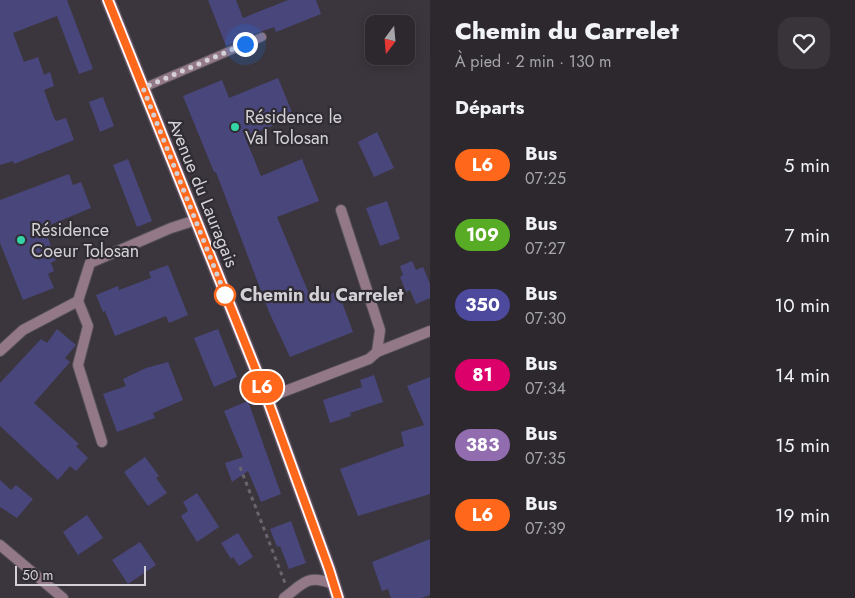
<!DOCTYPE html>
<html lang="fr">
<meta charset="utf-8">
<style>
:root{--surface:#2c282e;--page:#38343a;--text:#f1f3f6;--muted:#a6a6aa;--line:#48444a}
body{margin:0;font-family:Jost,sans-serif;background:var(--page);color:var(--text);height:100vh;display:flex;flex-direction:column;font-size:19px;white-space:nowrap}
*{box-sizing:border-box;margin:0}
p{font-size:16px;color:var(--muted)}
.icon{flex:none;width:28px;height:28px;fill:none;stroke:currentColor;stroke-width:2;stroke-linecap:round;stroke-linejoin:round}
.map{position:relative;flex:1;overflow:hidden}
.sheet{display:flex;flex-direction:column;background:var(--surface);width:425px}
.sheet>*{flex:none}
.badge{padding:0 10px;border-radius:16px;font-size:18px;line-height:32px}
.needle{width:32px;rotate:196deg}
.fabs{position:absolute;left:365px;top:15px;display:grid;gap:10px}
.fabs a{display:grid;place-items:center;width:50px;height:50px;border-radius:10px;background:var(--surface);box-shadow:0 2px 12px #0003,0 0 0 1px var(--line);font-size:25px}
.scale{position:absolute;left:15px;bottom:12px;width:131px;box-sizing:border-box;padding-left:5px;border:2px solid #d4d1d6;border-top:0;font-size:14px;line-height:18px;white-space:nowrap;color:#d4d1d6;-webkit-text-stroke:4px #302c33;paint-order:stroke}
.you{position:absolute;width:25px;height:25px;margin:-12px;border:4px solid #fff;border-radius:50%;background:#1a73e8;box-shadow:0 0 0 8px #1a73e833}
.map>.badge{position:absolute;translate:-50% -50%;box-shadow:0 0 0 2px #fff}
h2{padding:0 25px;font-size:19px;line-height:45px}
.round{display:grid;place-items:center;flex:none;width:52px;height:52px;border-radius:15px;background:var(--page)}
.head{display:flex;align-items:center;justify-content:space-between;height:85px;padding:0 25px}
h1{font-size:24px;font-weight:800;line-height:38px}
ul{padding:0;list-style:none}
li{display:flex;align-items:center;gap:15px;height:70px;padding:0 25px}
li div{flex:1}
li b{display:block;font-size:19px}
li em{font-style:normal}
li .badge{min-width:55px;font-weight:700;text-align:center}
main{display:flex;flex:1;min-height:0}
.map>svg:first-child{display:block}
.building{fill:#49467b}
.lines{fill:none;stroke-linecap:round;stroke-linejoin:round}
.service-casing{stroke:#575259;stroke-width:10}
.minor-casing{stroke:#575259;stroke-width:12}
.primary-casing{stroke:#575259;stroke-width:15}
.path{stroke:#6a656c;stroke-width:3;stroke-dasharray:4 4;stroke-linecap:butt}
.service{stroke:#937988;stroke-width:8}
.minor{stroke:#937988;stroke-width:10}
.primary{stroke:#efb9d9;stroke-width:12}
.line-casing{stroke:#fff;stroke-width:11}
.line{stroke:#ff671b;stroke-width:8}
.walk{stroke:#d4d1d6;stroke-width:5;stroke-dasharray:0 9}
.poi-dot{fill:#35d4a7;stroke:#302c33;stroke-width:2}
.stop-dot{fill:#fff;stroke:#ff671b;stroke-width:2.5}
.labels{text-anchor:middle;stroke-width:4.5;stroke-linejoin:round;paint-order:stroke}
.poi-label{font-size:18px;fill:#d4d1d6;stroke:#302c33;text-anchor:start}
.street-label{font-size:18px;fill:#d4d1d6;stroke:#302c33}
.stop-label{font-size:18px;font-weight:bold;fill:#d4d1d6;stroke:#302c33;text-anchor:start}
</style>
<main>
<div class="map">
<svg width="430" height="598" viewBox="0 0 430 598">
<rect width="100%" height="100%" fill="#3b363d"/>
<g class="building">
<path d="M 0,0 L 67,0 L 93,69 L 79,74 L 57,16 L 13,33 L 24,62 L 38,57 L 44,75 L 50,72 L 54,86 L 44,90 L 54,118 L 56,121 L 66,118 L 74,140 L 14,164 L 13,161 L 0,165 Z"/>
<path d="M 208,0 L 236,0 L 243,18 L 288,0 L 316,0 L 321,14 L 276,32 L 274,27 L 260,32 L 226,46 Z"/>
<path d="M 278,78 L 294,117 L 245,137 L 261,176 L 302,159 L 319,201 L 277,217 L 312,301 L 338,291 L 353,332 L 290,357 L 269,312 L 216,172 L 214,172 L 183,96 L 222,80 L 229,98 Z"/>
<path d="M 103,97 L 114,126 L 100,132 L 89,102 Z"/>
<path d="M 377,132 L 394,168 L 374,177 L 358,142 Z"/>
<path d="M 128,159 L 152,221 L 137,227 L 113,165 Z"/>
<path d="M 69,174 L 73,185 L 81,182 L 91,208 L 50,225 L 48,238 L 56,260 L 51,263 L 54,271 L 48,274 L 54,288 L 23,300 L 0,243 L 0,200 Z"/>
<path d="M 387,201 L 400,239 L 380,246 L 366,208 Z"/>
<path d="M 412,261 L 416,270 L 423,267 L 430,284 L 430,298 L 416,304 L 410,290 L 406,292 L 400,277 L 403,275 L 400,266 Z"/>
<path d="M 168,265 L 188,315 L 169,323 L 166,316 L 115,336 L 105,311 L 103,312 L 96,295 L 118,286 L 119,290 L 151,278 L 149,272 Z"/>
<path d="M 57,329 L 76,345 L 65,358 L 70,362 L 34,403 L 79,444 L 76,446 L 88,458 L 76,471 L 70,466 L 58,480 L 0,426 L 0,383 L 41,339 L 47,343 Z"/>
<path d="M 218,329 L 237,377 L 214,387 L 194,338 Z"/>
<path d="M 168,362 L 183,400 L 153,413 L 155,418 L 117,432 L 103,394 L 126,386 L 123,379 L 146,368 Z"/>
<path d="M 374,375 L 383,402 L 350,413 L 351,416 L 330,423 L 323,400 L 362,387 L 360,380 Z"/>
<path d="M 430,377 L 430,494 L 358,516 L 340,469 L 404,446 L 401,432 L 424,425 L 407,386 Z"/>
<path d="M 248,401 L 281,494 L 261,502 L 248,471 L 232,482 L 225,463 L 243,457 L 224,411 Z"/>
<path d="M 145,457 L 159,476 L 156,478 L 167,493 L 148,506 L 124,472 Z"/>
<path d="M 0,480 L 11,490 L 16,485 L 33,499 L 17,518 L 0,507 Z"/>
<path d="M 197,493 L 219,527 L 197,542 L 181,516 L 188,511 L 183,502 Z"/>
<path d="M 87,515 L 103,538 L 78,555 L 63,532 Z"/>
<path d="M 291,521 L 306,563 L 289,569 L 280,546 L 277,547 L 270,529 Z"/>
<path d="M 238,533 L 253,557 L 239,566 L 233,557 L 231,559 L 221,543 Z"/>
<path d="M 430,539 L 430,595 L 421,598 L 391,598 L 388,589 L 382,591 L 372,562 Z"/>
<path d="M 140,542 L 156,565 L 128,584 L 112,560 Z"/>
</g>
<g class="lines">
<defs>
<path id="service" d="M 143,88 L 262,37"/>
<g id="minor">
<path d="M 78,301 L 88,326 L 78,365 L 102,442"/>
<path d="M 0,351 L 23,330 L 78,301 L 90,263 L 171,228 L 196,220"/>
<path d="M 377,352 L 430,331"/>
<path d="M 267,398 L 369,359 L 377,352 L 380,330 L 341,210"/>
<path d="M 0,545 L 63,598"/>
<path d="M 284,598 C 304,583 307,574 333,584"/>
</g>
<path id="primary" d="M 108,0 L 267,398 L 329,569 L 338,598"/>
</defs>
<use href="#service" class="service-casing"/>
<use href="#minor" class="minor-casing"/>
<use href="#primary" class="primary-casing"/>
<path class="path" d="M 240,467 L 285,583"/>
<use href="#service" class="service"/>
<use href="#minor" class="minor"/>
<use href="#primary" class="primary"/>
</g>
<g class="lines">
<defs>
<path id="line" d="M 108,0 L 267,398 L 329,569 L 338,598"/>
</defs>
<use href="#line" class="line-casing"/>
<use href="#line" class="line"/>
<path class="walk" d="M 225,295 L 226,297 L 143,88 L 245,44"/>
</g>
<g class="poi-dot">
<circle cx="235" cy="127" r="5"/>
<circle cx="21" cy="240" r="5"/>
</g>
<circle class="stop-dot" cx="225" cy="295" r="10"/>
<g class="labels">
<g class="poi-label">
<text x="245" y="123">Résidence le<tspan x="245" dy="21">Val Tolosan</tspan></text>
<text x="31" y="236">Résidence<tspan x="31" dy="21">Coeur Tolosan</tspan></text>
</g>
<g class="street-label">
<text transform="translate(203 193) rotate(68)" y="6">Avenue du Lauragais</text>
</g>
<g class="stop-label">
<text x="240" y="301">Chemin du Carrelet</text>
</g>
</g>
</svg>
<div class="fabs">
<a><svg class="needle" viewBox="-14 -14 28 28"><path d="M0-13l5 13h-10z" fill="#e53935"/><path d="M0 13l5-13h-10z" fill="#a6a6aa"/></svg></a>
</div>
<div class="scale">50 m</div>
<div class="you" style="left:245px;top:44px"></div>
<b class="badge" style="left:262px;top:387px;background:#ff671b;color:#fff">L6</b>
</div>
<section class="sheet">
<div class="head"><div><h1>Chemin du Carrelet</h1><p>À pied · 2 min · 130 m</p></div><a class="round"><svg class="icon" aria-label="heart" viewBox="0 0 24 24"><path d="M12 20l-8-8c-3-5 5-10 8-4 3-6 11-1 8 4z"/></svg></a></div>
<h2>Départs</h2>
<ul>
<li><span class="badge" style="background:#ff671b;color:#fff">L6</span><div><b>Bus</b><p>07:25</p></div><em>5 min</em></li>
<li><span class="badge" style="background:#58ac25;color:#fff">109</span><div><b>Bus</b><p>07:27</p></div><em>7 min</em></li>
<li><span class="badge" style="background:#4d499d;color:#fff">350</span><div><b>Bus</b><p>07:30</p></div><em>10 min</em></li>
<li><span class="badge" style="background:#dc006b;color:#fff">81</span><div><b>Bus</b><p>07:34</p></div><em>14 min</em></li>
<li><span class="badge" style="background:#916caf;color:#fff">383</span><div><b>Bus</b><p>07:35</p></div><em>15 min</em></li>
<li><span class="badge" style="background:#ff671b;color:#fff">L6</span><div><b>Bus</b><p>07:39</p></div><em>19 min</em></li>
</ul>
</section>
</main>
